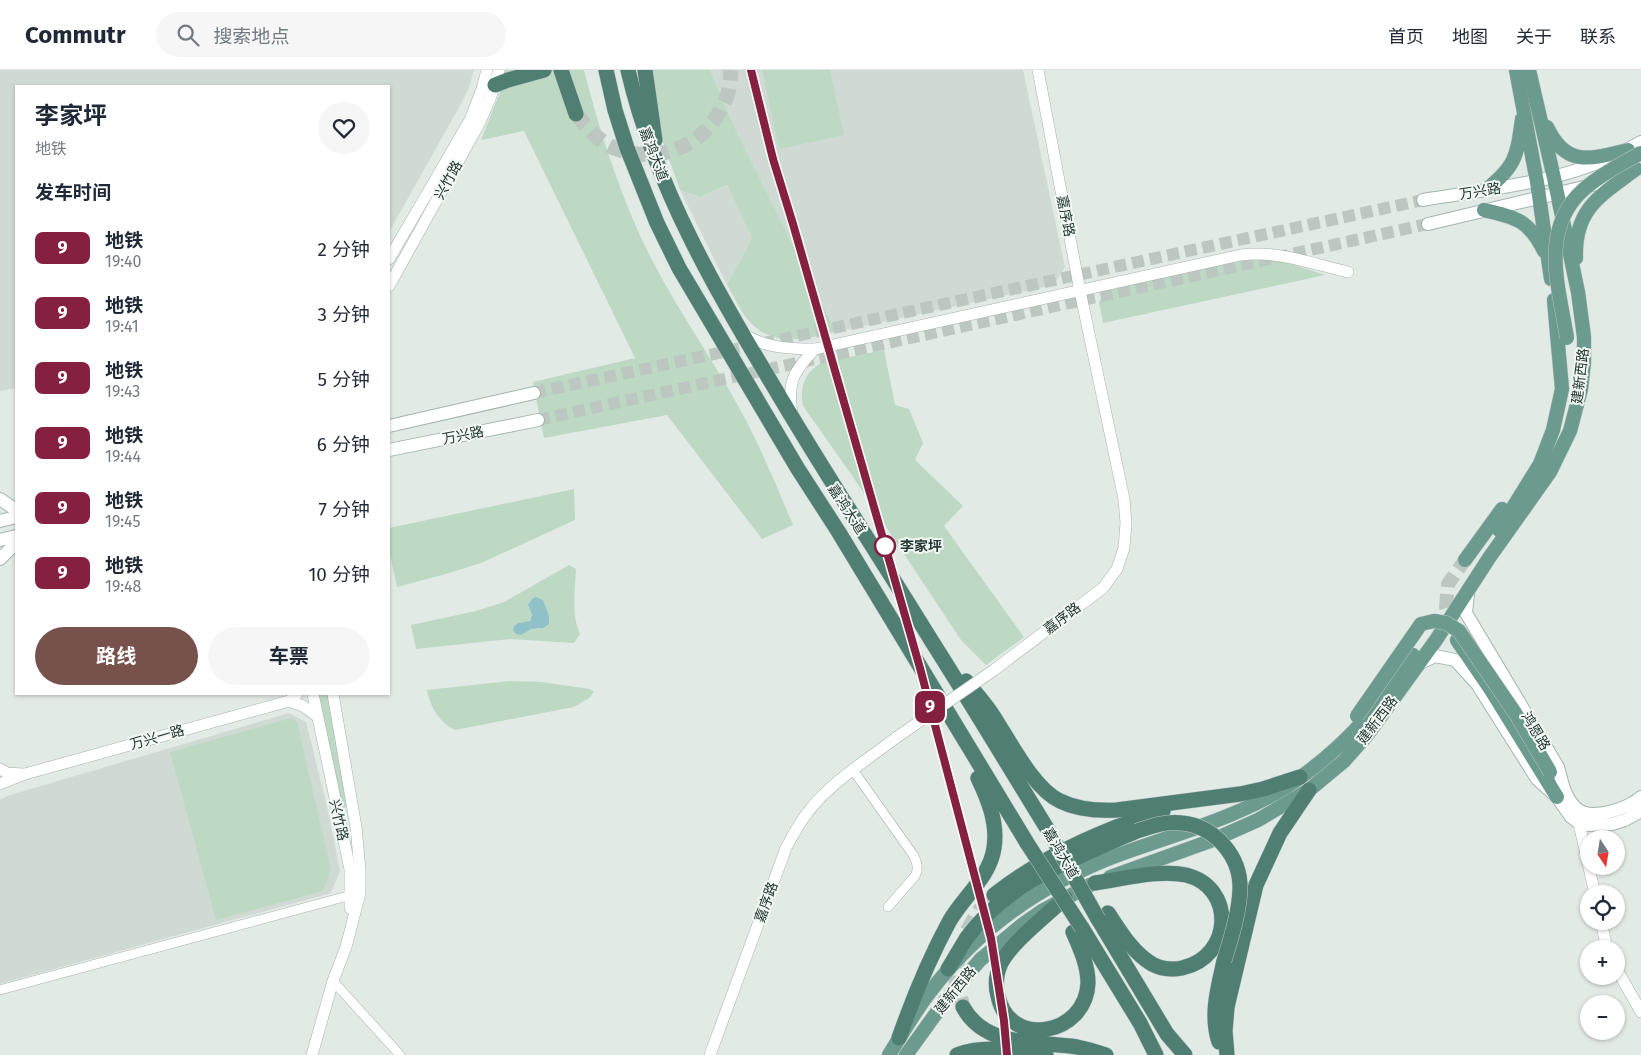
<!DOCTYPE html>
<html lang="zh">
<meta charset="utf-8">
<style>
:root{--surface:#fff;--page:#f6f6f7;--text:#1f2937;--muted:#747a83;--line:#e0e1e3;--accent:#77524d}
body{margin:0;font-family:"Fira Sans","Noto Sans SC",sans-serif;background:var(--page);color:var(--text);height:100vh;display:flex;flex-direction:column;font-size:19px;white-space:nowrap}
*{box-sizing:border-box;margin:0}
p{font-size:16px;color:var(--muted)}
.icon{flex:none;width:28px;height:28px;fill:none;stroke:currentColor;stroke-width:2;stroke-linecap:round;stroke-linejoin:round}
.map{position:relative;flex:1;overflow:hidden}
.drawer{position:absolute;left:15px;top:15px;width:375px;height:610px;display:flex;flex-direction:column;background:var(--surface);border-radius:0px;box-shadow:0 1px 4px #0004}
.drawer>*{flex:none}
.badge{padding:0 10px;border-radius:8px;font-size:18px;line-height:32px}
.needle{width:32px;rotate:168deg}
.controls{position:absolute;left:1580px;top:760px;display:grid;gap:10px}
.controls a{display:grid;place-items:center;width:45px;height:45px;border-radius:50%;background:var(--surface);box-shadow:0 1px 4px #0004;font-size:25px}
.map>.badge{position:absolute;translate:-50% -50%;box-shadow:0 0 0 2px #fff}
h2{padding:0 20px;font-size:19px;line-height:45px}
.round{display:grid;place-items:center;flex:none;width:52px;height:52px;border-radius:26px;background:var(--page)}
.summary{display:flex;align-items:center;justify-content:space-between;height:85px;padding:0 20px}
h1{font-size:24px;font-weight:700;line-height:38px}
.button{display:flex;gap:10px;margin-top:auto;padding:10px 20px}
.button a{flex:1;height:58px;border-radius:30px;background:var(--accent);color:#fff;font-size:20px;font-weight:700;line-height:58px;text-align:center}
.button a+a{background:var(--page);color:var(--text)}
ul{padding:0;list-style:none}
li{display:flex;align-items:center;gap:15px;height:65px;padding:0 20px}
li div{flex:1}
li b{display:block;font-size:19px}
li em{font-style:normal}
li .badge{min-width:55px;font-weight:700;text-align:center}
header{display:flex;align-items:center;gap:30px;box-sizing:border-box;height:70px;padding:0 25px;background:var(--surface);border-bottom:1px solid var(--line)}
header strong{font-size:24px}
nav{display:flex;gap:28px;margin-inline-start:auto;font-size:18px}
.search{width:350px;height:45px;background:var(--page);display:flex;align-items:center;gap:12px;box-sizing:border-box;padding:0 18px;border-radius:28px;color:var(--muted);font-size:19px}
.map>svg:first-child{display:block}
.built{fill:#d0dad5}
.green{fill:#bdd9c4;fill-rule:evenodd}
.water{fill:#90c1c9}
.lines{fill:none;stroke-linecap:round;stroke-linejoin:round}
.secondary-tunnel{stroke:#bcc7c2;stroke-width:12;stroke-dasharray:12 6;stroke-linecap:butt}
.primary-tunnel{stroke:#bcc7c2;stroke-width:14;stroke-dasharray:14 7;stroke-linecap:butt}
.trunk-tunnel{stroke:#bcc7c2;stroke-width:15;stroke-dasharray:15 8;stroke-linecap:butt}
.minor-casing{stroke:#a5b1ad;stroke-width:10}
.tertiary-casing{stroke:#a5b1ad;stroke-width:12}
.secondary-casing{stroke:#a2b5ae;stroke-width:14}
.primary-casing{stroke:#bdc4c2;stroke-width:15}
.trunk-casing{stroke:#bdc4c2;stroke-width:16}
.minor{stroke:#fff;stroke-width:9}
.tertiary{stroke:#fff;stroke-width:11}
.secondary{stroke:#fff;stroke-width:12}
.primary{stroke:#6b9b8e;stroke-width:14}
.trunk{stroke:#4f7e73;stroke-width:15}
.tertiary-bridge-casing{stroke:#a5b1ad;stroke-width:12;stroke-linecap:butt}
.primary-bridge-casing{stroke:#bdc4c2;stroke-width:15;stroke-linecap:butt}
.trunk-bridge-casing{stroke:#bdc4c2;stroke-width:16;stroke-linecap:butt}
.tertiary-bridge{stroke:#fff;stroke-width:11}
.primary-bridge{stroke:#6b9b8e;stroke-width:14}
.trunk-bridge{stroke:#4f7e73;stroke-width:15}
.line-casing{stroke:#fff;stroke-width:11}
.line{stroke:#862041;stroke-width:8}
.stop-dot{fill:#fff;stroke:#862041;stroke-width:2.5}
.labels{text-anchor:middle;stroke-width:4;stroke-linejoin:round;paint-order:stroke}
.street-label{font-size:14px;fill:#243933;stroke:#f2f7f4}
.stop-label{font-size:14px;font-weight:bold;fill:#243933;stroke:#f2f7f4;text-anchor:start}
</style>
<header>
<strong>Commutr</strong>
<div class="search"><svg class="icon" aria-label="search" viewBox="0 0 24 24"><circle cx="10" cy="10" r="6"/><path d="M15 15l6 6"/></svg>搜索地点</div>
<nav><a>首页</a><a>地图</a><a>关于</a><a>联系</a></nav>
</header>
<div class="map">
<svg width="1641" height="985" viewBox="0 0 1641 985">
<rect width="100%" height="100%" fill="#e2eae6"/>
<g class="built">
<path d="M 0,0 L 474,0 L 469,18 L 457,41 L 389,162 L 389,16 L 16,16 L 16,318 L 0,321 Z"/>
<path d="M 710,0 L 1023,0 L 1065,197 L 1054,215 L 836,262 L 734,56 Z"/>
<path d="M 727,115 L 752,168 L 727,215 L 680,120 L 700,127 Z"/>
<path d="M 289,643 L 306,652 L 328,741 L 340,801 L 331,823 L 0,914 L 0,730 L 7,726 Z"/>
</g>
<g class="green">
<path d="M 506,0 L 584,0 C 598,55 615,109 638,161 C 666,224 708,281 741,341 C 761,378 777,417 793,455 L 762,469 L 667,345 L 544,368 L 533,312 L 635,288 L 524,61 L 481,70 L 501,20 Z"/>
<path d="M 645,0 L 710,0 L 734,56 L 836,262 C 806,269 772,278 749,251 C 740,241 734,226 727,215 L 752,168 L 727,115 L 700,127 L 680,120 L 663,72 Z"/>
<path d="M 762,0 L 830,0 L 844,65 L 779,79 Z"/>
<path d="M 1260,188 L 1276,189 L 1325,205 L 1103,253 L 1099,232 L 1105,221 L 1243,190 Z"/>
<path d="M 884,280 L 895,335 L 909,339 L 923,373 L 915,390 L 963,436 L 944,456 L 1024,567 L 986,595 L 961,570 L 851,404 L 803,336 C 799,318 805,302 821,293 Z"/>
<path d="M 574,419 L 575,450 L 481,493 L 446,504 L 397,517 L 389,480 L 389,458 Z"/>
<path d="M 569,495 L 576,499 C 575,520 571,545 580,564 L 574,573 L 510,569 L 416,579 L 411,555 L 476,541 L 504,532 ZM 528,536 L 546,539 L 549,546 L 540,559 L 533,558 L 528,560 L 514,556 L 518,553 L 530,551 L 532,545 Z"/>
<path d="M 511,611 L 541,612 L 590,619 L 594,622 L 589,628 L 574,637 L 455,660 C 439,653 430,636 427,620 Z"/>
<path d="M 319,624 L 330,624 L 348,737 L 341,738 Z"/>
<path d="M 291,648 L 297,652 L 331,800 L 323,821 L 216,850 L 170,682 Z"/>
</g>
<path class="water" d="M 536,527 L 543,530 L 549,546 L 549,554 L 543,558 L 531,559 L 521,565 L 516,564 L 513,560 L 514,556 L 518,553 L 530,551 L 532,545 L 528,535 L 532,529 Z"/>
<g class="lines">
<g class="secondary-tunnel">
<path d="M 534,323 L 1423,130"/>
<path d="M 538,350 L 1428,154"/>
</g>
<path class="primary-tunnel" d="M 1453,558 L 1446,537 L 1448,514 L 1465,490"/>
<g class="trunk-tunnel">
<path d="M 576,44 C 586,56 598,71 612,77 C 654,96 703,78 722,37 C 724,32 727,28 728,23 C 730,16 730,7 731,0"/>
<path d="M 967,861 L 979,841 L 994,825"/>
<path d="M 959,883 L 955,906 L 963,937"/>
</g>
<defs>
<g id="minor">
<path d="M 853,700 L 914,786 C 917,793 919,799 915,806 L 888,837"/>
<path d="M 333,911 L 400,985"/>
<path d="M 0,920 L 355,824"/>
</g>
<g id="tertiary">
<path d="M 389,189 L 470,50 L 482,19 L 487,0"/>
<path d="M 389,216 L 479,54 L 490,29 L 499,0"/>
<path d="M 742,263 C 764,278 790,279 815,279 L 1241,185 C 1277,180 1313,194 1348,202"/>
<path d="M 792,344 C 787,312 793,302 815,279"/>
<path d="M 994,600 L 1103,518 L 1117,499 L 1124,478 L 1126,453 L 1124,429 L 1080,221 L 1038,0"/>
<path d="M 297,624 L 289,631 L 303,636 L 317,646"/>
<path d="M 313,624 L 350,799 L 350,838"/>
<path d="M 0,699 L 7,703 L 23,704"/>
<path d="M 0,714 L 25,704 L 289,631"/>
<path d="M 1577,745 L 1595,824"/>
<path d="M 1601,851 L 1607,879"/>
<path d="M 1616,898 L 1641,942"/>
<path d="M 312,985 L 333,911 L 346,877 L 360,823 L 360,800 L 356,757 L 333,624"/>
<path d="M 710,985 L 786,778 C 793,765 799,753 808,742 C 831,712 867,690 897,667"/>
</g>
<g id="secondary">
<path d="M 1423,130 C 1499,117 1573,112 1641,72"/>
<path d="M 1428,154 L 1605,112 L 1626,103"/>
<path d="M 389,356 L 534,323"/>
<path d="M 389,380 L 538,350"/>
<path d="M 0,429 L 16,440"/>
<path d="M 0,451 L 16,447"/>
<path d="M 0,470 L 16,466"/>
<path d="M 0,489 L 16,473"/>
<path d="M 1468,523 L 1466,543 L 1558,697 C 1562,711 1564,726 1575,737 C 1589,752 1628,739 1641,727"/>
<path d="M 1418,594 L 1435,586 L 1455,590 L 1477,614 L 1537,709 L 1557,727 L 1571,747 L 1579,753 L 1588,755 L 1612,754 L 1625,750 L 1641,741"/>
</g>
<g id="primary">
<path d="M 1516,0 L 1537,112 L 1551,209"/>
<path d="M 1547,57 C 1566,98 1591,89 1628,80"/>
<path d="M 1486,120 C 1516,96 1517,86 1522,49"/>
<path d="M 1484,140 C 1515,147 1529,150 1544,181"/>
<path d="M 1576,188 C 1574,139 1601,125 1636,99"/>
<path d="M 1499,460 L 1540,394 L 1553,360 L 1562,319 L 1554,230"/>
<path d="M 1465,490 L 1502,439"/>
<path d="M 1457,570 L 1491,620 L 1557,727"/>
<path d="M 1110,807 L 1213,770 L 1258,750 L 1309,720 L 1344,691 L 1368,664 L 1436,570 L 1489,488 L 1550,402 L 1570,361 L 1581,319 L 1584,292 L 1584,267 L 1578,222 L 1554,108 L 1529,0"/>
<path d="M 889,985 C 902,964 915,941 930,922 C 979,857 1045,812 1121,784 C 1182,762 1247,745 1301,707 C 1320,693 1339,677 1355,660 C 1376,637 1394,610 1413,585"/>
<path d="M 906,985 L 945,931 L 980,890 L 1022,855 L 1042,841 L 1090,815"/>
</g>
<g id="trunk">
<path d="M 561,0 L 576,44"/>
<path d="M 606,0 L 615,40 L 627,78 L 657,153 L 679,198 L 798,399 L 838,461 L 1027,773"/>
<path d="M 628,0 C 657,126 726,237 792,347 C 837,422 885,495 931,570 C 971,633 1009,697 1048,760"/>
<path d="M 645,0 L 655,70"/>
<path d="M 495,15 L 508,10 L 544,0"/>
<path d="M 966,611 C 974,621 983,631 990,641 C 1008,667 1032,718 1060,731 C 1078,740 1097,741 1117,740 L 1240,724 L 1263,719 L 1300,707"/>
<path d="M 1095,813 C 1123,809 1160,799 1186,805 C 1236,817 1233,887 1182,898 C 1172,900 1161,899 1152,894 C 1132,882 1120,861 1108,843"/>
<path d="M 994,825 C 1034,794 1073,774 1119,756 C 1134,751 1148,745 1163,741"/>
<path d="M 1065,828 C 1048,844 1011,873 1001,893 C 996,904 995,915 998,926 C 1009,979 1086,966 1088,913 C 1088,895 1080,878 1073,862"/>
<path d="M 1098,849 L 1167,964 L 1185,985"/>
<path d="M 1082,858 L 1140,953 L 1156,985"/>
<path d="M 948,899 C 954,889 960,879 966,869 C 1007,812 1076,788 1137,761"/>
<path d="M 963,937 C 985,978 1037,971 1077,977 C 1087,979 1097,982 1106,985"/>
<path d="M 899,968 C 913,928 929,889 949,852 C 963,827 990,807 994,778 C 998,753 988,729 978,708"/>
<path d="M 1219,972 C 1210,945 1218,918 1224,891"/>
<path d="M 957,985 C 986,974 1017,981 1046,985"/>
<path d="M 1227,985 L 1225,961 L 1227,937 L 1256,815 L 1280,763 L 1309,720"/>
</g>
</defs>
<use href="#minor" class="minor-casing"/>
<use href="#tertiary" class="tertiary-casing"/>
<use href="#secondary" class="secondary-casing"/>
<use href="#primary" class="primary-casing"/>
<use href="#trunk" class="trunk-casing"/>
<use href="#minor" class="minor"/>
<use href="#tertiary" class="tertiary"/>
<use href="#secondary" class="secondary"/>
<use href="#primary" class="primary"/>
<use href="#trunk" class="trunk"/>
<defs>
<path id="tertiary-bridge" d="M 897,667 L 994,600"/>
<g id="primary-bridge">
<path d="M 1567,268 C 1559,217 1539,160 1583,120 C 1600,105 1621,94 1641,83"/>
<path d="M 1357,646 L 1421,554 L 1434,551 L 1446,553 L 1459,561 L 1515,643 L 1550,702"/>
</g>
<g id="trunk-bridge">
<path d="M 1048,760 L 1098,849"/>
<path d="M 1137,761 C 1152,756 1166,751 1182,753 C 1215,756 1241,787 1240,819 C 1239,844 1231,868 1224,891"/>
<path d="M 1027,773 L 1082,858"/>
</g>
</defs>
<use href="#tertiary-bridge" class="tertiary-bridge-casing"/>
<use href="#primary-bridge" class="primary-bridge-casing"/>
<use href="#trunk-bridge" class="trunk-bridge-casing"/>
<use href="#tertiary-bridge" class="tertiary-bridge"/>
<use href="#primary-bridge" class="primary-bridge"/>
<use href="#trunk-bridge" class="trunk-bridge"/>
</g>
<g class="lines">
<defs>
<path id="line" d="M 751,0 L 773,89 L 793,154 L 920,598 L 991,868 L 1004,951 L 1007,985"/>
</defs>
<use href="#line" class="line-casing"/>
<use href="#line" class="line"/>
</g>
<circle class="stop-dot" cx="885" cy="476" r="10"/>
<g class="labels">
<g class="street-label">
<text transform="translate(654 84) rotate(69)" y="5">嘉鸿大道</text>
<text transform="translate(448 110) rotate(-61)" y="5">兴竹路</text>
<text transform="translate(1480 121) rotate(-9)" y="5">万兴路</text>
<text transform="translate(1066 146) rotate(79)" y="5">嘉序路</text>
<text transform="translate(1580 306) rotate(-83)" y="5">建新西路</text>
<text transform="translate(463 365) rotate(-11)" y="5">万兴路</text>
<text transform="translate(847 439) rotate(57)" y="5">嘉鸿大道</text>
<text transform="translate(1062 548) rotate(-37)" y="5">嘉序路</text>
<text transform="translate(1377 650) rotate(-53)" y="5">建新西路</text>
<text transform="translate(1536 661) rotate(59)" y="5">鸿恩路</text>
<text transform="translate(157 667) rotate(-16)" y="5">万兴一路</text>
<text transform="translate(339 750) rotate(77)" y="5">兴竹路</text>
<text transform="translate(1061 783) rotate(60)" y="5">嘉鸿大道</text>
<text transform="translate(766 832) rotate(-70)" y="5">嘉序路</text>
<text transform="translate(955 920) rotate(-51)" y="5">建新西路</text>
</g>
<g class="stop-label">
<text x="900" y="481">李家坪</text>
</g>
</g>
</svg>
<div class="controls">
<a><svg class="needle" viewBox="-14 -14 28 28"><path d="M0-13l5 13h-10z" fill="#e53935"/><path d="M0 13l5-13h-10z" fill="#747a83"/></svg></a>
<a><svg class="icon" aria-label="locate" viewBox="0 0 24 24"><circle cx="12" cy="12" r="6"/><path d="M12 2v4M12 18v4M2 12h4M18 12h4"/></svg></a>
<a>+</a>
<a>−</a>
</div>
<b class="badge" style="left:930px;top:637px;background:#862041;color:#fff">9</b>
<section class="drawer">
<div class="summary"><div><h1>李家坪</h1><p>地铁</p></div><a class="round"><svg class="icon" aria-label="heart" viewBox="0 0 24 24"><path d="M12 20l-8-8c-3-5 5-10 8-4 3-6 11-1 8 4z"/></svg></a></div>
<h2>发车时间</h2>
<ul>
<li><span class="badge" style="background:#862041;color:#fff">9</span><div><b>地铁</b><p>19:40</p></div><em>2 分钟</em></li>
<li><span class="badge" style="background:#862041;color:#fff">9</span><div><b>地铁</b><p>19:41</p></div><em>3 分钟</em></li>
<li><span class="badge" style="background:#862041;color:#fff">9</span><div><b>地铁</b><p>19:43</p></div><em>5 分钟</em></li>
<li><span class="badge" style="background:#862041;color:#fff">9</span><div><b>地铁</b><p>19:44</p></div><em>6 分钟</em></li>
<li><span class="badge" style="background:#862041;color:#fff">9</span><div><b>地铁</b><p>19:45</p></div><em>7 分钟</em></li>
<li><span class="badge" style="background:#862041;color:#fff">9</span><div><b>地铁</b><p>19:48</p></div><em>10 分钟</em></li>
</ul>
<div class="button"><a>路线</a><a>车票</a></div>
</section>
</div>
